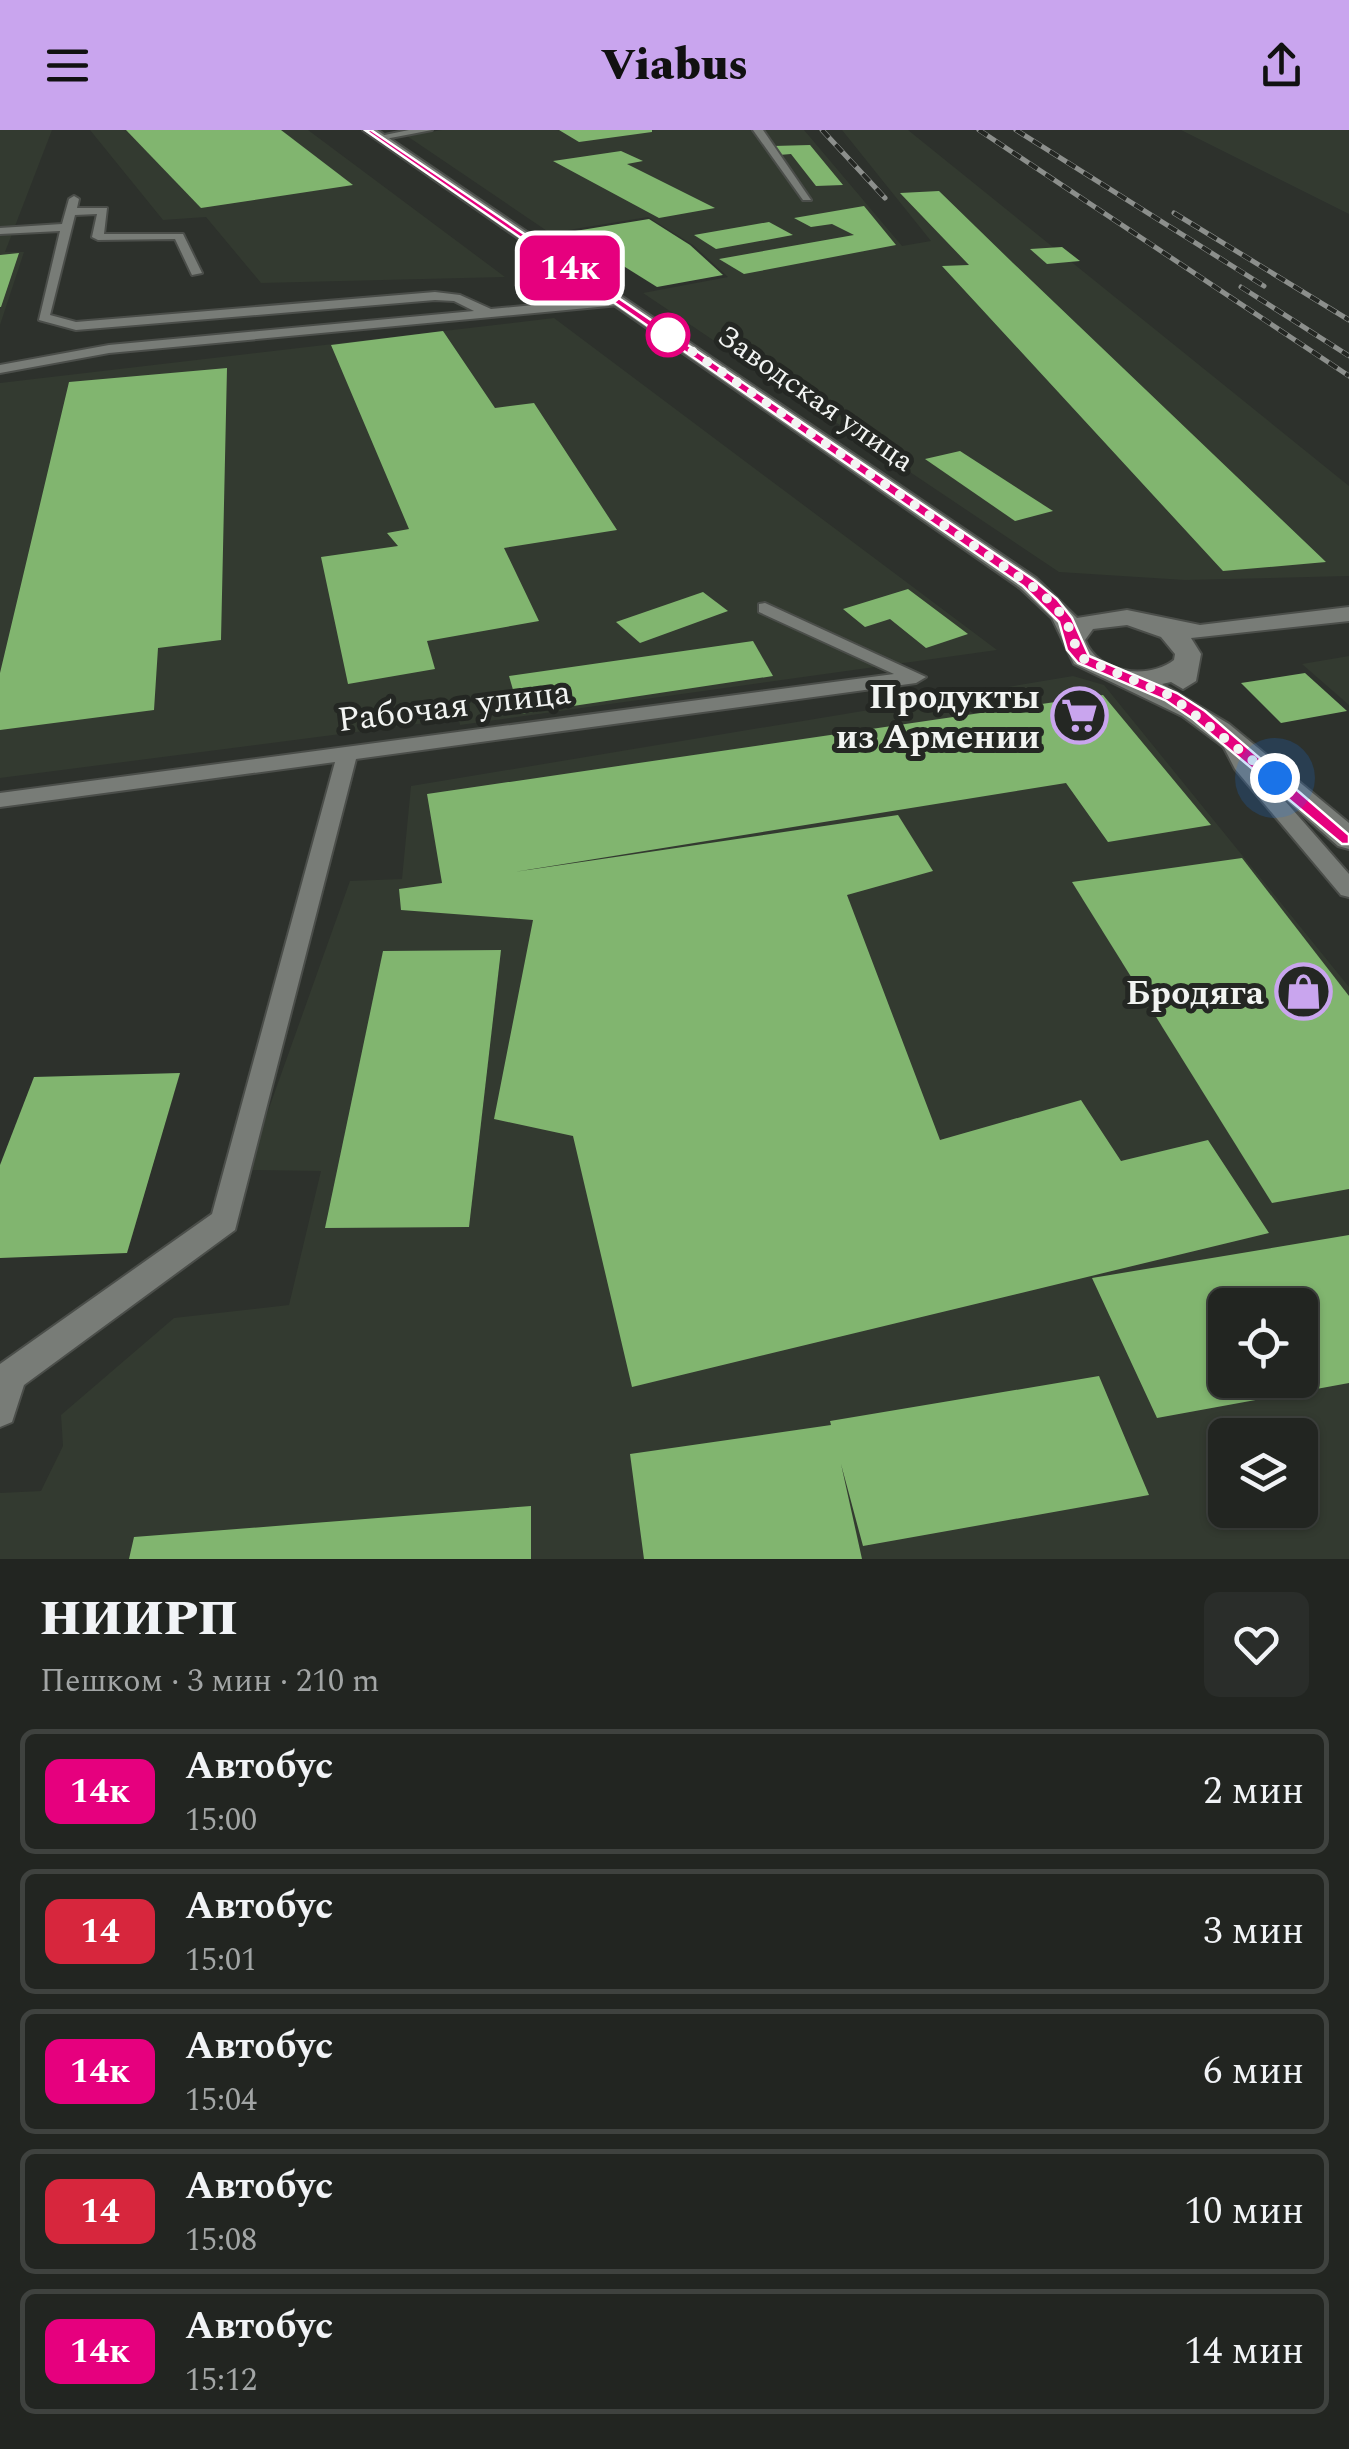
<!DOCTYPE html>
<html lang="ru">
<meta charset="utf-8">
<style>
:root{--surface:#222521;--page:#2a2d2a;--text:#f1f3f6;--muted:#a2a5a5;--line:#3f423f;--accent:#c9a5ee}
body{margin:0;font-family:Spectral,serif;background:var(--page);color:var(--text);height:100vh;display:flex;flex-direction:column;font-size:38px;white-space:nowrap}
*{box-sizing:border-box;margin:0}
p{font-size:32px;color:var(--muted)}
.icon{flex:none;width:55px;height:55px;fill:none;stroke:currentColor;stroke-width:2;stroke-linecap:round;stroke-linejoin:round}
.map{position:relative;height:1429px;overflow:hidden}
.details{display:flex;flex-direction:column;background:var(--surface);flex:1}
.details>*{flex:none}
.badge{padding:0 20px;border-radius:15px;font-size:35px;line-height:65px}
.buttons{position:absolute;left:1208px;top:1158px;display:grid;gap:20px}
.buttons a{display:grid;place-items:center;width:110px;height:110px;border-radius:15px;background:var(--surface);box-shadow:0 2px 8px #0004,0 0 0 2px var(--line);font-size:50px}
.you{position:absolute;width:50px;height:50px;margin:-25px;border:8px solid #fff;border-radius:50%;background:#1a73e8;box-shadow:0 0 0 15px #1a73e833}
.map>.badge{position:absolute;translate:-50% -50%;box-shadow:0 0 0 5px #fff}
.round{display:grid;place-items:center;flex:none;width:105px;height:105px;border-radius:15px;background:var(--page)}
.summary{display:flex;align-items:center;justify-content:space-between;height:170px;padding:0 40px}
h1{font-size:48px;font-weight:800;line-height:75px}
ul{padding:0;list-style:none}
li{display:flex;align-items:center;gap:30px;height:125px;margin:0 20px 15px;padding:0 20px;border:5px solid var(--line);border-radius:15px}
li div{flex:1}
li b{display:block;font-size:38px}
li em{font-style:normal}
li .badge{min-width:110px;font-weight:700;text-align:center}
header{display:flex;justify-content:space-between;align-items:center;height:130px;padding:0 40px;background:var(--accent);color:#111;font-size:45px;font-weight:800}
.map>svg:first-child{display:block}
.built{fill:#333a30;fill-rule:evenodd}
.building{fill:#81b56f;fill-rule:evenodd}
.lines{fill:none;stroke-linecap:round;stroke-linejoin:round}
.service-casing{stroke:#4b4e4a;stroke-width:4}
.tertiary-casing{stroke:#4b4e4a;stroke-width:4}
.service{fill:#787c77;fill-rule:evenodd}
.tertiary{fill:#787c77;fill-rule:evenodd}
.rail-casing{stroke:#8c8f8c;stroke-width:5}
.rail{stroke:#242723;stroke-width:4;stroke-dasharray:10;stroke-linecap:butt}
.line{fill:#e6007e;stroke:#fff;stroke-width:2.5}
.walk{stroke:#f2f4f2;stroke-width:10;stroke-dasharray:0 18}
.stop-dot{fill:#fff;stroke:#e6007e;stroke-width:5}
.labels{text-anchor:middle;stroke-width:10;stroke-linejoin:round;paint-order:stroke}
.far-street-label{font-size:30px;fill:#f2f4f2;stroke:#242723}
.poi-label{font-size:35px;font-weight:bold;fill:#f2f4f2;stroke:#242723;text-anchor:end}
.street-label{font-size:35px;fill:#f2f4f2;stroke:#242723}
</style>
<header><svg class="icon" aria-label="menu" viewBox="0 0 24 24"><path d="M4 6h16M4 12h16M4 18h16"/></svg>Viabus<svg class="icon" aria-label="share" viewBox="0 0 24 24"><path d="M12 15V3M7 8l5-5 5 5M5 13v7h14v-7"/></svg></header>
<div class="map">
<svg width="1349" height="1429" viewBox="0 0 1349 1429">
<rect width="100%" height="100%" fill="#2d312c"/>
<g class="built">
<path d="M 0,0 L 52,0 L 5,122 L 24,122 L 0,195 Z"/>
<path d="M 90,0 L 308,0 L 505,147 L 261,153 L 206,87 L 163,90 Z"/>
<path d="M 442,0 L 804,0 L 902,116 L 931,111 L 842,0 L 908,0 L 1349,356 L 1349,446 L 1185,450 L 1059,442 L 643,163 L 728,147 L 693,115 L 648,87 L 550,103 L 407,6 Z"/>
<path d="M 1181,0 L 1349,0 L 1349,84 Z"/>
<path d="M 554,188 L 997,520 L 460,595 L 459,590 L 433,592 L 0,648 L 0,253 Z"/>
<path d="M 1349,526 L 1349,575 L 1302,534 Z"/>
<path d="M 1073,546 L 1104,555 L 1349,857 L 1349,1429 L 0,1429 L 0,1363 L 41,1361 L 63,1316 L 61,1285 L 174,1188 L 289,1175 L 321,1041 L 247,1040 L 350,751 L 402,749 L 411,656 ZM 1225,1175 L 1300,1175 L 1300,1250 L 1225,1250 ZM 1225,1305 L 1300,1305 L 1300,1380 L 1225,1380 Z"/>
</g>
<g class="building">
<path d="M 126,0 L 281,0 L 353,55 L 201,78 Z"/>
<path d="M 559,0 L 652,0 L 652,2 L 579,12 Z"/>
<path d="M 810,15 L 843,55 L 816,56 L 791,24 L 779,25 L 773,16 Z"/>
<path d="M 621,21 L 643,31 L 627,34 L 715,78 L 659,88 L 553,31 Z"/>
<path d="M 939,61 L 1013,133 L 1326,432 L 1223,441 L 942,136 L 969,135 L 900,63 Z"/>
<path d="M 864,76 L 896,115 L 744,144 L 719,129 L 854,105 L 832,94 L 811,97 L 794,88 Z"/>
<path d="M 649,89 L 690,115 L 723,145 L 657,157 L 569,102 Z"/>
<path d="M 769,92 L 793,105 L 716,119 L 694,105 Z"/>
<path d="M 1062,117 L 1080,131 L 1047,134 L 1030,119 Z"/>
<path d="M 19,123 L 1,177 L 0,177 L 0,125 Z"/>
<path d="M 443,201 L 495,278 L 534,273 L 617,400 L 504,418 L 539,491 L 427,511 L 435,539 L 348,554 L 321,427 L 398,416 L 387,403 L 409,399 L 331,215 Z"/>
<path d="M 227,238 L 221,510 L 158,518 L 154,580 L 0,600 L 0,543 L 69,252 Z"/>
<path d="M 960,321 L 1053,381 L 1015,391 L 925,329 Z"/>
<path d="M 908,459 L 968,504 L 926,518 L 890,489 L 865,497 L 843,479 Z"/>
<path d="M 703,462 L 728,481 L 640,513 L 616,492 Z"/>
<path d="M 753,511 L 773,546 L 520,584 L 509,546 Z"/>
<path d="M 1305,543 L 1347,581 L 1281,593 L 1241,553 Z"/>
<path d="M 1103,565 L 1211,695 L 1108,712 L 1066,653 L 514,742 L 898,685 L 933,741 L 847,765 L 940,1010 L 1081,970 L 1121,1031 L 1208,1010 L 1269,1103 L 632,1257 L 573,1006 L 494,989 L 533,790 L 401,780 L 399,759 L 442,753 L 427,664 Z"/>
<path d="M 1242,728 L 1349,866 L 1349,1059 L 1272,1073 L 1072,752 Z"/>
<path d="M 501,820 L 469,1097 L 325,1098 L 383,821 Z"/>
<path d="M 180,943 L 127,1123 L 0,1128 L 0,1035 L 34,947 Z"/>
<path d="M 1349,1105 L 1349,1253 L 1157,1288 L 1092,1148 ZM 1225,1175 L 1300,1175 L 1300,1250 L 1225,1250 Z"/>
<path d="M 1099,1246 L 1149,1365 L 863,1416 L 841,1334 L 862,1429 L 644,1429 L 630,1324 L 831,1295 L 830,1291 Z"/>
<path d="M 531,1376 L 531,1429 L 129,1429 L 134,1407 Z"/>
</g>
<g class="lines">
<defs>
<g id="service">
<path d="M 409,0 L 432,0 L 380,10 L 375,7 Z"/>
<path d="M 753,0 L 763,0 L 811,70 L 803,70 Z"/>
<path d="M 74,66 L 79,69 L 77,78 L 107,78 L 104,104 L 183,104 L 202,143 L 192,145 L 175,109 L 98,110 L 92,107 L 97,84 L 75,85 L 50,185 L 76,192 L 435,162 L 460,165 L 491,179 L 619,167 L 625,171 L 619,175 L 109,223 L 0,243 L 0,235 L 109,215 L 474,181 L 454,171 L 435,170 L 76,200 L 39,190 L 60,101 L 0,104 L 0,98 L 62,94 L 69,69 Z"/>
<path d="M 765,473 L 926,547 L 916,553 L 356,629 L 235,1100 L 24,1255 L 12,1292 L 0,1297 L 0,1234 L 212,1084 L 335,632 L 0,677 L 0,663 L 894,544 L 759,482 L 759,474 Z"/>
<path d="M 1230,604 L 1237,606 L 1251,632 L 1349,744 L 1349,767 L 1341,765 L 1235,639 L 1220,610 Z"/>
</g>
<path id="tertiary" d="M 363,0 L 377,0 L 1036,448 L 1077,488 L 1127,480 L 1200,495 L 1349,477 L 1349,491 L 1191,508 L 1201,524 L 1196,551 L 1183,559 L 1171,552 L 1162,554 L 1229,594 L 1349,693 L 1349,719 L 1338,716 L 1237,627 L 1182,586 L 1074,534 L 1052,488 L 1020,458 ZM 1127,495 L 1161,507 L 1175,524 L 1174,530 C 1148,550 1098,544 1085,510 L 1093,499 Z"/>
</defs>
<use href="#service" class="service-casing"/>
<use href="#tertiary" class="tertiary-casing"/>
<use href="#service" class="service"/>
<use href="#tertiary" class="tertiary"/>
<defs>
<g id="rail">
<path d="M 822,0 L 885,68"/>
<path d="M 979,0 L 1349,246"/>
<path d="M 1016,0 L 1264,156"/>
<path d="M 1174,83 L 1349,190"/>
<path d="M 1241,157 L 1349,226"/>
</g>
</defs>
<use href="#rail" class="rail-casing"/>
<use href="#rail" class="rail"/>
</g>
<path class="line" d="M 365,0 L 371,0 L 1034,450 L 1057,469 L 1072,488 L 1089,526 L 1177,563 L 1205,581 L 1349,705 L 1349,714 L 1342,714 L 1193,589 L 1165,570 L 1078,533 L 1067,520 L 1059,492 L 1023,456 Z"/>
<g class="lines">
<path class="walk" d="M 668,205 L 658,198 L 1028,453 C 1042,464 1056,475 1065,490 C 1073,503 1073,517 1084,529 L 1171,566 L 1275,648"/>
</g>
<defs>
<symbol id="supermarket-ring" viewBox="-11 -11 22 22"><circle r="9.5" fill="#242723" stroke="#c9a5ee" stroke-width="1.5"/><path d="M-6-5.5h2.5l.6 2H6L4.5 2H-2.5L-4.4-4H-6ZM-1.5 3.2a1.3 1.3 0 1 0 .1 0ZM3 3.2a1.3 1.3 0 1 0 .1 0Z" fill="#c9a5ee"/></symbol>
<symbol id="shop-ring" viewBox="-11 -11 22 22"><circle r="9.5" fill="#242723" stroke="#c9a5ee" stroke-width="1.5"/><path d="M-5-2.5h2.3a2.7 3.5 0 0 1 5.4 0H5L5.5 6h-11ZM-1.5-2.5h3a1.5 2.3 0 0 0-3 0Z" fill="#c9a5ee"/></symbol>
</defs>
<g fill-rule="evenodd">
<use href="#supermarket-ring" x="1048" y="554" width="63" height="63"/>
<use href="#shop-ring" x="1272" y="830" width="63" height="63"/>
</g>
<circle class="stop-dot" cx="668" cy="205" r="20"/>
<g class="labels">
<g class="far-street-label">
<text transform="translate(816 268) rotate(35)" y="10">Заводская улица</text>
</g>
<g class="poi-label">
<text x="1040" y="578">Продукты<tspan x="1040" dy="40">из Армении</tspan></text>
<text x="1264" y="874">Бродяга</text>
</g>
<g class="street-label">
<text transform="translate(454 575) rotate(-7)" y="12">Рабочая улица</text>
</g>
</g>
</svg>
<div class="buttons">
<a><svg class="icon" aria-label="locate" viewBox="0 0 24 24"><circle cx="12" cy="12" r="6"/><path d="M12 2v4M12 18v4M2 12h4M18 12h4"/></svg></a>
<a><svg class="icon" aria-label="layers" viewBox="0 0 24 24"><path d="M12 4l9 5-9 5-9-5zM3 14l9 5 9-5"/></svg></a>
</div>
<div class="you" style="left:1275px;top:648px"></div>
<b class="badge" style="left:570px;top:138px;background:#e6007e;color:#fff">14к</b>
</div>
<section class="details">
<div class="summary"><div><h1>НИИРП</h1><p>Пешком · 3 мин · 210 m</p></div><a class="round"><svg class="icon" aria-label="heart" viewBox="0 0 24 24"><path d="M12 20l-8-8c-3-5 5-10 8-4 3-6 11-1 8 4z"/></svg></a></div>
<ul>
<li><span class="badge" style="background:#e6007e;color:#fff">14к</span><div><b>Автобус</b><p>15:00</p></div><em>2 мин</em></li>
<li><span class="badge" style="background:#d7263d;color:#fff">14</span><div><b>Автобус</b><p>15:01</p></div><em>3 мин</em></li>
<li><span class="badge" style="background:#e6007e;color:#fff">14к</span><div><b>Автобус</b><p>15:04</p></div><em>6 мин</em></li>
<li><span class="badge" style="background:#d7263d;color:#fff">14</span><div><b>Автобус</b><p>15:08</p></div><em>10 мин</em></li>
<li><span class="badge" style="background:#e6007e;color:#fff">14к</span><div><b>Автобус</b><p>15:12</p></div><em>14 мин</em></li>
</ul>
</section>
